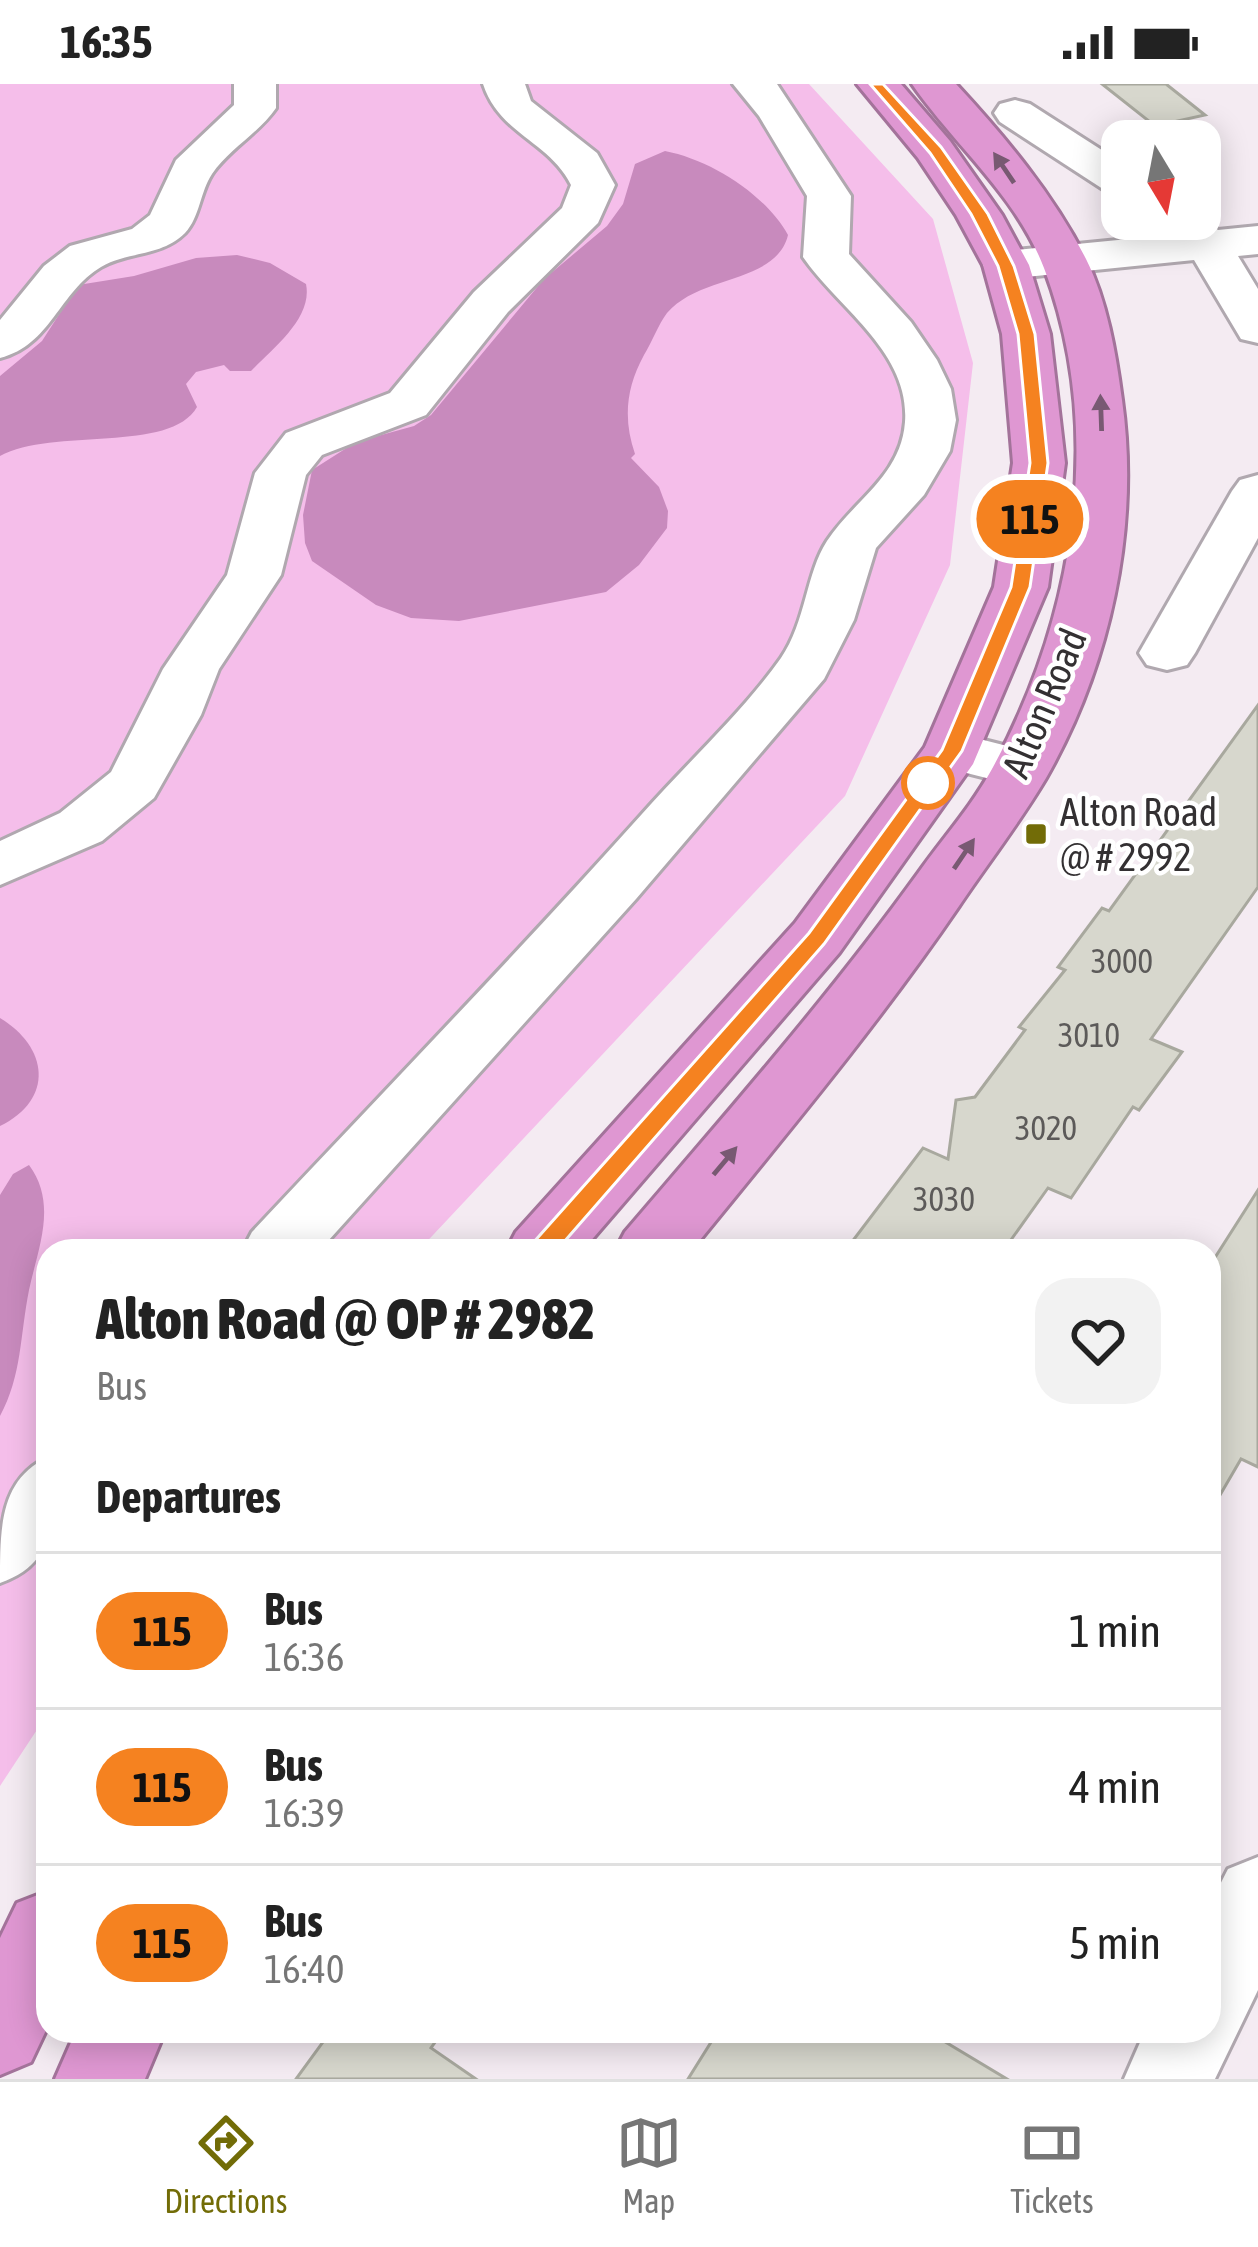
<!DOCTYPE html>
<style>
:root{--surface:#fff;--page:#f2f2f2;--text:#222;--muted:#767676;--line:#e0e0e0;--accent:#726c07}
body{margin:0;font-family:"Asap Condensed",sans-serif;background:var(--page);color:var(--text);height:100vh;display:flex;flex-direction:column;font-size:45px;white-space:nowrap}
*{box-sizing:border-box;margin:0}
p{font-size:39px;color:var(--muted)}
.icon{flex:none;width:66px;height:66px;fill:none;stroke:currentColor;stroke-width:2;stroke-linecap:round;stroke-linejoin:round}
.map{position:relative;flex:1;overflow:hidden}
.side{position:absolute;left:36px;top:1155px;width:1185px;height:804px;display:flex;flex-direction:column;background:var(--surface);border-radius:36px;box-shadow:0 6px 30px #0003}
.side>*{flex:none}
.badge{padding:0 24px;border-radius:39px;font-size:42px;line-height:78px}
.needle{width:78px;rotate:170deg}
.controls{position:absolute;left:1101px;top:36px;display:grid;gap:24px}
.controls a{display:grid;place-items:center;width:120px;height:120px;border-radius:24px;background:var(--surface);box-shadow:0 6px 30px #0003;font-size:60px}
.map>.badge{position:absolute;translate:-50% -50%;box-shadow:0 0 0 6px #fff}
h2{padding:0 60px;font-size:45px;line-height:108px}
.round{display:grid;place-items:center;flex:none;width:126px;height:126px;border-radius:36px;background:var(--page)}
.head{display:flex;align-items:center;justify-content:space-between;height:204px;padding:0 60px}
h1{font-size:57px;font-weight:800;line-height:90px}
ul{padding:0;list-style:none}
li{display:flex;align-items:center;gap:36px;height:156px;padding:0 60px;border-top:3px solid var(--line)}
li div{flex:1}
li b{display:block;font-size:45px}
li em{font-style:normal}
li .badge{min-width:132px;font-weight:700;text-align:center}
.status{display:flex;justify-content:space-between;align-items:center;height:84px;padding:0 60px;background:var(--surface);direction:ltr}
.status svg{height:33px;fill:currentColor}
.menu{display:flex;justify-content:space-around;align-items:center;height:168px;border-top:3px solid var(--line);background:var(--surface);font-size:33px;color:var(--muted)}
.menu a{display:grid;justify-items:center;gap:6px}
.menu .selected{color:var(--accent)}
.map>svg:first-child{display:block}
.green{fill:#f5beea}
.water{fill:#c88abd}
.building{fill:#d7d7cd;stroke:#a8a89e;stroke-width:3}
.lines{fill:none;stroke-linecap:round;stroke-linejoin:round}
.minor-casing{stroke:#b0a8af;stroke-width:6}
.highway-casing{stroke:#a3739a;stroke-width:6}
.minor{fill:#fff;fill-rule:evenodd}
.highway{fill:#df97d2;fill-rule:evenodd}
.oneway{fill:#785972}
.line{fill:#f58220;stroke:#fff;stroke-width:3}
.stop-dot{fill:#fff;stroke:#f58220;stroke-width:6}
.poi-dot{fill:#726c07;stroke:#fff;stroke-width:4.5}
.labels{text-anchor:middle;stroke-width:9;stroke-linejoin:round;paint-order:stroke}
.number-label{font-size:33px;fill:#5c5a59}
.street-label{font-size:39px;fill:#333032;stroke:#fff}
.poi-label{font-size:39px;fill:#333032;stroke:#fff;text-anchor:start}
</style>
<div class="status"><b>16:35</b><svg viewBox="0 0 49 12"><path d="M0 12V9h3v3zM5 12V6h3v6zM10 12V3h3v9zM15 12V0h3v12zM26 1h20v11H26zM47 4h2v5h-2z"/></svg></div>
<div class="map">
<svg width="1258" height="1995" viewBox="0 0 1258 1995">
<rect width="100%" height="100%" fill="#f4ebf2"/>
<path class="green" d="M 0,0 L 809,0 L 933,135 L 973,279 L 950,481 L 845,712 L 418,1167 L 48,1167 L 48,1629 L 0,1702 Z"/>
<g class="water">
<path d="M 665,67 C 711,76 765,110 788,151 C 776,200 700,190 667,229 C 658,241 652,258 644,271 C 626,304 623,335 635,370 L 631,374 L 659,403 L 668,427 L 667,444 L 639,481 L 606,508 L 459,537 L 411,534 L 376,521 L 312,477 L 305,459 L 303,431 L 312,386 L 356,358 L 414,342 L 431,331 L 544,195 L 607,142 L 623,120 L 635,80 Z"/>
<path d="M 237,171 L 270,179 L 306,200 C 313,234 273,264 251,287 L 230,287 L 224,281 L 196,288 L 186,300 L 197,323 C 170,370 53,343 0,372 L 0,292 L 42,257 L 78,201 L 134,192 L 196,174 Z"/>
<path d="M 0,934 C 48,963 55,1015 0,1042 Z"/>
<path d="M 29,1081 C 58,1120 38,1164 29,1206 C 20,1251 22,1292 0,1332 L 0,1111 L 13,1090 Z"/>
</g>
<g class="building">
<path d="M 1102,0 L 1166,0 L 1205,31 L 1155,42 Z"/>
<path d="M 1258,621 L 1258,803 L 1151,955 L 1182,968 L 1139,1026 L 1133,1023 L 1071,1114 L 1048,1104 L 1003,1167 L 845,1167 L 923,1064 L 948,1075 L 956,1016 L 975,1013 L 1025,946 L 1019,943 L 1065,886 L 1058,883 L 1102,824 L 1109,827 Z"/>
<path d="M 1258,1106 L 1258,1383 L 1241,1375 L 1209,1430 L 1209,1183 Z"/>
<path d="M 331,1947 L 443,1947 L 431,1964 L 476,1995 L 296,1995 Z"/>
<path d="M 718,1947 L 927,1947 L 1007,1995 L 688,1995 Z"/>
</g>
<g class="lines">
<defs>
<g id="minor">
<path d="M 234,0 L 276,0 L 276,24 C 259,49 229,65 212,90 C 200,108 200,133 185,149 C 161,173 128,167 101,183 C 59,208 51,261 0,274 L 0,236 L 44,182 L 70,162 L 132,145 L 150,131 L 176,76 L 234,21 Z"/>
<path d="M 483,0 L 525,0 L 531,17 L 597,69 L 615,101 L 598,139 L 508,228 L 426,331 L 322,371 L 306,391 L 281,491 L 219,585 L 201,631 L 154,714 L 102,757 L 0,801 L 0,757 L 60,729 L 111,688 L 163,585 L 227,491 L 255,389 L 286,349 L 390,309 L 474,208 L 562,124 L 571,101 C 549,57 500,51 483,0 Z"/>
<path d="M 733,0 L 777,0 L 851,112 L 849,170 L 911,238 L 937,276 L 951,305 L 956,336 L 950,367 L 924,411 L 876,464 L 854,536 L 824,595 L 636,815 L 319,1167 L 242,1167 L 252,1148 C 382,1009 515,872 642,730 C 686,680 743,628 781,574 C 806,538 806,489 827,457 C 854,416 901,392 905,338 C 910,268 838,224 803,173 L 807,112 L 759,32 Z"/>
<path d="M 1015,16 L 1030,20 L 1122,79 L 1122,111 L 1106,107 L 1000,38 L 994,29 L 1000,20 Z"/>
<path d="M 1200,131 L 1218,146 L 1258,142 L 1258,170 L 1238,172 L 1258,205 L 1258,259 L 1241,255 L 1194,176 L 1006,195 L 990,191 L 983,181 L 990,171 L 1006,167 L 1169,151 L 1159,135 L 1200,135 Z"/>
<path d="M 1258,391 L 1258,454 L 1195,569 L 1187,581 L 1167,586 L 1147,581 L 1139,569 L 1232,407 L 1240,396 Z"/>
<path d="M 952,648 L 1043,671 L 1051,684 L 1043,697 L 1022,703 L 931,680 L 923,667 L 931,654 Z"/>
<path d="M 48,1373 C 48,1430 64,1476 0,1499 C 0,1442 0,1396 48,1373 Z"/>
<path d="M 1258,1773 L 1258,1906 L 1215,1995 L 1124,1995 L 1145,1947 L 1209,1947 L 1209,1822 L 1228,1785 Z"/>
</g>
<g id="highway">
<path d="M 857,0 L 901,0 L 950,57 L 1002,131 L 1029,181 L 1050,250 L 1065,379 L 1048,503 L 973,680 L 839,869 L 582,1167 L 506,1167 L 516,1148 L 795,839 L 925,663 L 994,503 L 1013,379 L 1002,250 L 983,181 L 956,131 L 918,74 Z"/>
<path d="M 912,0 L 956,0 C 1005,53 1053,110 1086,175 C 1107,217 1116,270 1122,316 C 1140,444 1110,582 1046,694 C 1020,738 988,779 959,822 C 877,942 783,1054 691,1167 L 615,1167 L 625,1148 C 726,1030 828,914 919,788 C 943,754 972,722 992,685 C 1074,534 1106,348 1044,184 C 1016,111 955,62 912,0 Z"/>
<path d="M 48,1807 L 48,1942 L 31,1978 L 0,1991 L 0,1854 L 17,1819 Z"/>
<path d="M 76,1947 L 165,1947 L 145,1995 L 55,1995 Z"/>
</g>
</defs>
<use href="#minor" class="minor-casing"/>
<use href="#highway" class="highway-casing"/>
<use href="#minor" class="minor"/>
<use href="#highway" class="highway"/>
</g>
<defs><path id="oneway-solid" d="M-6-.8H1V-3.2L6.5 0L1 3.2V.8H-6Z" transform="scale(3)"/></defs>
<g class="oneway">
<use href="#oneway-solid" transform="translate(1004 84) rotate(-124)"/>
<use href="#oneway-solid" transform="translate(1101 329) rotate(-92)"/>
<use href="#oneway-solid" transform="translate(964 770) rotate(-56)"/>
<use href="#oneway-solid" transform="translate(725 1077) rotate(-50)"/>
</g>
<path class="line" d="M 870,0 L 883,0 L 941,63 L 988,130 L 1014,182 L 1035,250 L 1048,379 L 1030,503 L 962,667 L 824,860 L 550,1174 L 541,1177 L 529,1167 L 532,1160 L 809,849 L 942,666 L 1011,503 L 1030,379 L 1018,250 L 998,182 L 971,130 L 930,69 Z"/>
<circle class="stop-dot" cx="928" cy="699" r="24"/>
<rect class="poi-dot" x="1024" y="738" width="24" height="24" rx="6"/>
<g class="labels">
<g class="number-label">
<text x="1122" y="889">3000</text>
<text x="1089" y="963">3010</text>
<text x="1046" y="1056">3020</text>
<text x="944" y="1127">3030</text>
</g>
<g class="street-label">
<text transform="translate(1044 619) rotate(-67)" y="14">Alton Road</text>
</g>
<g class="poi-label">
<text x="1060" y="742">Alton Road<tspan x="1060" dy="45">@ # 2992</tspan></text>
</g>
</g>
</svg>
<div class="controls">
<a><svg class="needle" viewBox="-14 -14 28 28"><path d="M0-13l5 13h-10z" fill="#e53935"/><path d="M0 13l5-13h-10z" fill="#767676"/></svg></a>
</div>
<b class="badge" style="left:1030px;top:435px;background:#f58220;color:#111">115</b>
<section class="side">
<div class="head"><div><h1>Alton Road @ OP # 2982</h1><p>Bus</p></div><a class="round"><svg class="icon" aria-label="heart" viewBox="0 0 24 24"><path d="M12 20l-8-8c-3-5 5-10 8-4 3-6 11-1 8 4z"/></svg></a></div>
<h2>Departures</h2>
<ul>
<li><span class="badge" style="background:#f58220;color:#111">115</span><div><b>Bus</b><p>16:36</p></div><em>1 min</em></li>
<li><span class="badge" style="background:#f58220;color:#111">115</span><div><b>Bus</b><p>16:39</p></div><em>4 min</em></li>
<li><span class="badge" style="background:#f58220;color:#111">115</span><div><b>Bus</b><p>16:40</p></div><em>5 min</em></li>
</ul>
</section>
</div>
<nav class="menu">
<a class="selected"><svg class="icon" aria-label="directions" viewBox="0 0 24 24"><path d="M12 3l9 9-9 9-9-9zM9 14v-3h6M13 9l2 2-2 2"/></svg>Directions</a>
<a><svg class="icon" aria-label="map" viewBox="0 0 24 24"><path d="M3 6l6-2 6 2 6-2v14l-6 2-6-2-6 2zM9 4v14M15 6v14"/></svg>Map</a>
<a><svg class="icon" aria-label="tickets" viewBox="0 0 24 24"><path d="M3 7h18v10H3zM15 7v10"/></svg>Tickets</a>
</nav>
